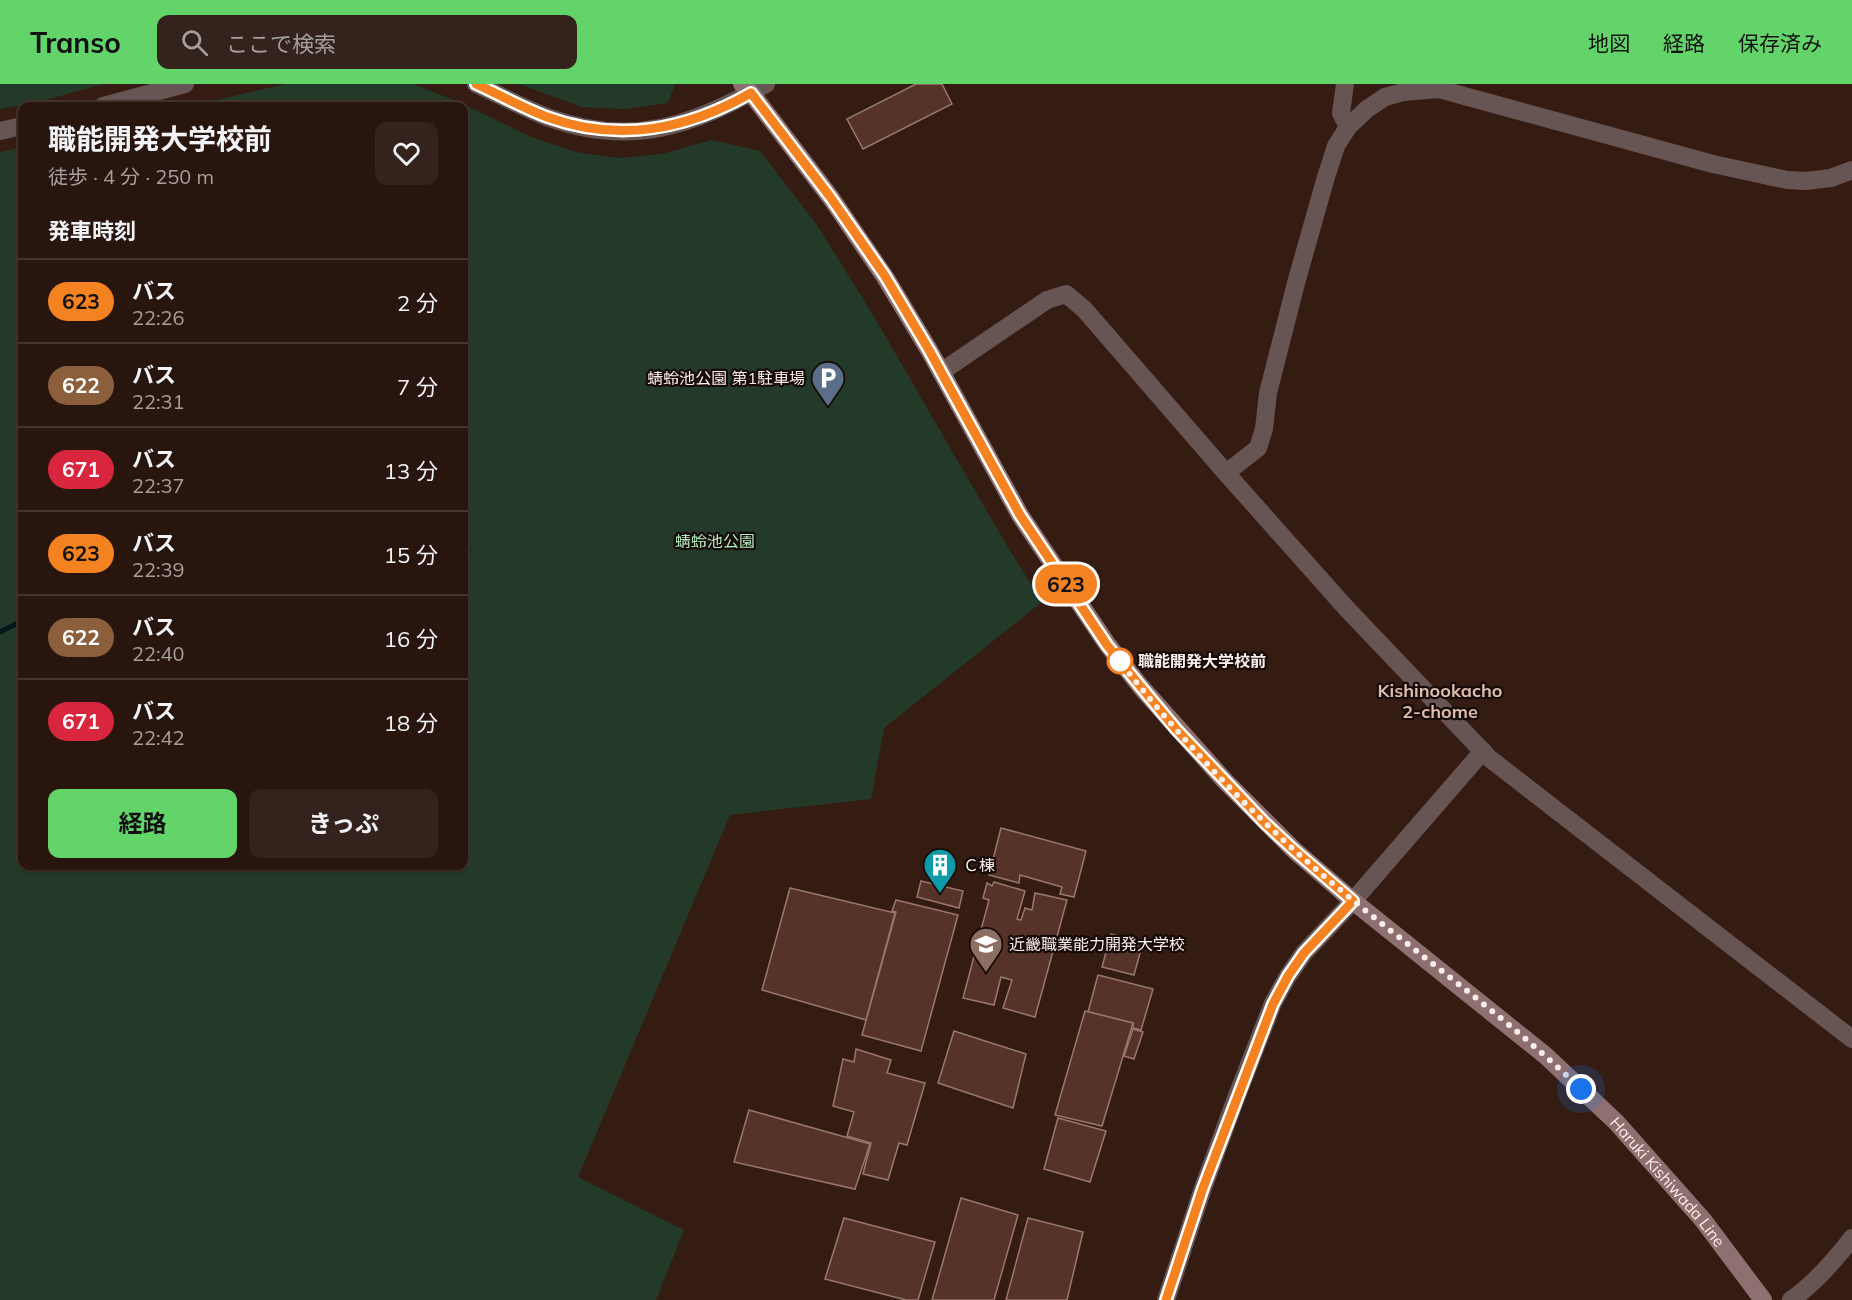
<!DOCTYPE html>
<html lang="ja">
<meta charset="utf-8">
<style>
:root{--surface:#28150e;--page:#34221c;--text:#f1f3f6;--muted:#a59f9e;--line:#44342e;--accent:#63d469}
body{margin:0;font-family:Mulish,"Noto Sans JP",sans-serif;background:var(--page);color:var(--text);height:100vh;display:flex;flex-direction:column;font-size:22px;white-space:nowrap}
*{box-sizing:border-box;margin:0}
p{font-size:20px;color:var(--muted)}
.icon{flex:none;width:33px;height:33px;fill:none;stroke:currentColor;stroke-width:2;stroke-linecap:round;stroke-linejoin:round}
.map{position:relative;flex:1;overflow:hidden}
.details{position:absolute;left:18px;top:18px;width:450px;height:768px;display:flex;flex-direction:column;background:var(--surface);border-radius:12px;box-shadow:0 2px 4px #0004,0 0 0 2px var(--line)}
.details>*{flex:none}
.badge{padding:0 12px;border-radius:20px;font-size:21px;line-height:39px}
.you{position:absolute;width:30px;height:30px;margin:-15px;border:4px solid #fff;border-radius:50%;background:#1a73e8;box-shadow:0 0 0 9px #1a73e833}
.map>.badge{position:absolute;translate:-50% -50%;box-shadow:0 0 0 3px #fff}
h2{padding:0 30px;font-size:22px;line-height:54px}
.round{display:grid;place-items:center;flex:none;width:63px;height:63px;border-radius:12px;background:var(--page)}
.headline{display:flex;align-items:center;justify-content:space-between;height:102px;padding:0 30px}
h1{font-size:28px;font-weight:700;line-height:45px}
.action{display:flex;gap:12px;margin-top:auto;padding:12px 30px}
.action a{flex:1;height:69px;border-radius:12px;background:var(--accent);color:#111;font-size:24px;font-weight:700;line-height:69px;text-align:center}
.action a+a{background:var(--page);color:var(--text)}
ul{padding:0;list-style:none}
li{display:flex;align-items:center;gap:18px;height:84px;padding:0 30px;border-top:2px solid var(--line)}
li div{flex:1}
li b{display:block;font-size:22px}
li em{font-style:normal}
li .badge{min-width:66px;font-weight:700;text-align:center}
header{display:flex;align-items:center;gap:36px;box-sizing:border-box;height:84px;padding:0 30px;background:var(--accent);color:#111}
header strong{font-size:28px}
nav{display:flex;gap:33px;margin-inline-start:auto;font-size:21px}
.search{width:420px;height:54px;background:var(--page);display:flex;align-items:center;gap:15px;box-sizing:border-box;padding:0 21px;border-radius:12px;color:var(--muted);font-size:22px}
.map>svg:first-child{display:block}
.green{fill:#233a29}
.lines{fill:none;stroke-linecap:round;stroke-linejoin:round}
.stream{stroke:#00171b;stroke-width:5}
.building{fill:#563328;stroke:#99786e;stroke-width:1.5}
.minor{stroke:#675554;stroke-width:18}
.tertiary{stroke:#675554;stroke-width:18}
.secondary{stroke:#8d706f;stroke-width:18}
.line-casing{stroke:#fff;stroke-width:14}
.line{stroke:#f58220;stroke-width:9}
.walk{stroke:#fceee8;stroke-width:6;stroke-dasharray:0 10.8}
.stop-dot{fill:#fff;stroke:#f58220;stroke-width:3}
.labels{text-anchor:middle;stroke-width:4.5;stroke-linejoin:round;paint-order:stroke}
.poi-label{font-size:16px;fill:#fceee8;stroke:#150a06;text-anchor:start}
.park-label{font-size:16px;fill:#b2ecc0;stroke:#150a06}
.stop-label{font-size:16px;font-weight:bold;fill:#fceee8;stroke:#150a06;text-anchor:start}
.street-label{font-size:16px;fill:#fceee8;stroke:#150a06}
.neighbourhood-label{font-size:18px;font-weight:bold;fill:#ddbbad;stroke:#150a06}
</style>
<header>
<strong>Transo</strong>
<div class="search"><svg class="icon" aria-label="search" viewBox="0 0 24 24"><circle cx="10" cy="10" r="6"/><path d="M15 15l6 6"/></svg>ここで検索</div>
<nav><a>地図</a><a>経路</a><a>保存済み</a></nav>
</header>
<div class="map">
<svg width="1852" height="1216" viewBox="0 0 1852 1216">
<rect width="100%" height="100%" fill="#351c12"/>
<g class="green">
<path d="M 0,0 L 103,0 L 42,17 L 0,25 Z"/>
<path d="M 285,0 L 413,0 L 459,18 L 531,53 L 576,68 L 618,74 L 662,70 L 711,56 L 760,67 L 817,141 L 876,236 L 1003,455 L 1042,518 L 884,644 L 871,715 L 730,731 L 578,1093 L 684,1146 L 656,1216 L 0,1216 L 0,68 L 22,63 L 22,782 L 464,782 L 464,22 L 191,22 Z"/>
<path d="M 519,0 L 675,0 L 668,19 L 625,25 L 582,23 Z"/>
</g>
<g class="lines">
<g class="stream">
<path d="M 464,431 L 468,467"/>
<path d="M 0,548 L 22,537"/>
</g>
</g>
<g class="building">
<path d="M 916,0 L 942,0 L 952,20 L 863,65 L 847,35 Z"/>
<path d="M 1001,744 L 1086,767 L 1074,813 L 1060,810 L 1062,803 L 1020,791 L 1019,799 L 989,791 Z"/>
<path d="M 921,797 L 963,807 L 959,824 L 917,813 Z"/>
<path d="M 994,798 L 1025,807 L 1017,835 L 1021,836 L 1025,824 L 1032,826 L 1035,809 L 1067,816 L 1035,933 L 1003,924 L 1012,896 L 1001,893 L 994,921 L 963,914 L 989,816 L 983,814 L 987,799 L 992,802 Z"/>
<path d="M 790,804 L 895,829 L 866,936 L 762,906 Z"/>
<path d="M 896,816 L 958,831 L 921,967 L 862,951 L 896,828 L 892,827 Z"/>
<path d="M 1111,850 L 1143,858 L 1134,891 L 1102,883 Z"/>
<path d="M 1098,891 L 1153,905 L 1141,946 L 1133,944 L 1133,939 L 1088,928 Z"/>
<path d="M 1085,927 L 1133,939 L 1102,1042 L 1055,1031 Z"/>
<path d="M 1133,945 L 1143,948 L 1134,975 L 1124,972 Z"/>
<path d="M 954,947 L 1026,970 L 1013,1024 L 938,999 Z"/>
<path d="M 856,965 L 891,976 L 887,989 L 925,999 L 907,1061 L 899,1059 L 888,1096 L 863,1090 L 871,1059 L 847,1052 L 854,1028 L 833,1022 L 843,975 L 854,978 Z"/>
<path d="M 749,1026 L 870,1060 L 855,1105 L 734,1078 Z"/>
<path d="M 1058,1034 L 1106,1047 L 1090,1098 L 1044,1085 Z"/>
<path d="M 961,1114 L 1018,1131 L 994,1216 L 932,1216 Z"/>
<path d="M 844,1134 L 935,1158 L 918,1216 L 906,1216 L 825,1195 Z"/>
<path d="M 1028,1134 L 1083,1148 L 1067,1216 L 1006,1216 Z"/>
</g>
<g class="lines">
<g class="minor">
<path d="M 1345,0 L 1341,29 L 1348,43"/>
<path d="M 941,288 L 1047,216 L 1066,210 L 1084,225 L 1226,389 L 1347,525 L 1489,674 L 1852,955"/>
<path d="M 1226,389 L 1258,364 L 1264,345 L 1268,309 L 1296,199 L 1326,93 L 1336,62 L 1348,43 L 1367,25 L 1385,13 L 1403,8 L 1439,5 L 1713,80 L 1787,96 L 1806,97 L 1831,94 L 1852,86"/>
<path d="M 1166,1216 L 1203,1104 L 1236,1014 L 1273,919 L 1288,892 L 1304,869 L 1353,817 L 1483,667"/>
<path d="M 1791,1216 C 1814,1200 1835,1176 1852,1154"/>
</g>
<g class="tertiary">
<path d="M 476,0 C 500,11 523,24 547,33 C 631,64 692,42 766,0"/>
<path d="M 103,22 L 185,0"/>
<path d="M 0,47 L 22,42"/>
</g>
<path class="secondary" id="s1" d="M 742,0 L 751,9 L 831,114 L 885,193 L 929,266 L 1020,431 L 1107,560 L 1141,603 L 1225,697 L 1294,766 L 1353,817 L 1546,972 L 1616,1038 L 1703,1136 L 1763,1216"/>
</g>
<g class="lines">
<defs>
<path id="line" d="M 476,0 C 500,11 523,24 547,33 C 619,59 686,46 751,9 L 831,114 L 885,192 L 929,266 L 1020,431 L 1107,561 L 1141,603 L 1176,645 L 1265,739 L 1294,766 L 1353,817 L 1304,869 L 1288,892 L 1273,920 L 1203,1104 L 1166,1216"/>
</defs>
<use href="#line" class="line-casing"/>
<use href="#line" class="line"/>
<path class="walk" d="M 1120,577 L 1118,575 C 1177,651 1245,724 1318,787 C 1404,861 1499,926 1581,1005"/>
</g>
<defs>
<symbol id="parking-pin" viewBox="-11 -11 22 30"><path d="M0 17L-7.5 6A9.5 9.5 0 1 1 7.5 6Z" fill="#5c6f8a" stroke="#150a06"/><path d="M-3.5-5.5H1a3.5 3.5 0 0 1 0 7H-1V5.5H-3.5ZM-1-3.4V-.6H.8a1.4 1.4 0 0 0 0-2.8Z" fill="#fff"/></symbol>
<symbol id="building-pin" viewBox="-11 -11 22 30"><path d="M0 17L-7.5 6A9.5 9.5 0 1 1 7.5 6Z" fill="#0f9aa8" stroke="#150a06"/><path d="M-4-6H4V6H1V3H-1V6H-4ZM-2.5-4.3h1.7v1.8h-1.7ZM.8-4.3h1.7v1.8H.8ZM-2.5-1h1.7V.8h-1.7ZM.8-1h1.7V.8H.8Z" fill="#fff"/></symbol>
<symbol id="university-pin" viewBox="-11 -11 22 30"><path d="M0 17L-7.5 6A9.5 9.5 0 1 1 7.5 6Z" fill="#8d6e63" stroke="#150a06"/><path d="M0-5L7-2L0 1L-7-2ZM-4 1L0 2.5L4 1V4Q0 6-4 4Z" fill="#fff"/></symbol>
</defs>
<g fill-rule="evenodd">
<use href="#parking-pin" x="809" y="275" width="38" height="52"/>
<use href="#building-pin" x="921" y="762" width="38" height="52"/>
<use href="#university-pin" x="967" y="841" width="38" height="52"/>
</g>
<circle class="stop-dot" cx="1120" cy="577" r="12"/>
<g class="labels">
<g class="poi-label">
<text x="805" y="300" text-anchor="end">蜻蛉池公園 第1駐車場</text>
<text x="963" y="787">Ｃ棟</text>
<text x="1009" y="866">近畿職業能力開発大学校</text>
</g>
<g class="park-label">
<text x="715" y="463">蜻蛉池公園</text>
</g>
<g class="stop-label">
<text x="1138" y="583">職能開発大学校前</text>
</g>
<g class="street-label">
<text dy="6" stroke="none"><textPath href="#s1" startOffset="1449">Haruki Kishiwada Line</textPath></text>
</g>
<g class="neighbourhood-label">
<text x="1440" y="613">Kishinookacho<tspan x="1440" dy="21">2-chome</tspan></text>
</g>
</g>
</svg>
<div class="you" style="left:1581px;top:1005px"></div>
<b class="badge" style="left:1066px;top:500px;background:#f58220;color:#111">623</b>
<section class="details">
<div class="headline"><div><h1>職能開発大学校前</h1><p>徒歩 · 4 分 · 250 m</p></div><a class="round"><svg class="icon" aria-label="heart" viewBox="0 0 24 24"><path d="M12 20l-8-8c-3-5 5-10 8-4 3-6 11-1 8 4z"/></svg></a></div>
<h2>発車時刻</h2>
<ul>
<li><span class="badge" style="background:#f58220;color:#111">623</span><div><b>バス</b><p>22:26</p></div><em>2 分</em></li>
<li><span class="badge" style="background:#8b5e3c;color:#fff">622</span><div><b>バス</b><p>22:31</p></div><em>7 分</em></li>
<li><span class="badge" style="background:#d7263d;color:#fff">671</span><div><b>バス</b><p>22:37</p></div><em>13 分</em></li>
<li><span class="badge" style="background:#f58220;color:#111">623</span><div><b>バス</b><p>22:39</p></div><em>15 分</em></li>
<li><span class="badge" style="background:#8b5e3c;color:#fff">622</span><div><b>バス</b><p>22:40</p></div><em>16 分</em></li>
<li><span class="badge" style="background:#d7263d;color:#fff">671</span><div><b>バス</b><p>22:42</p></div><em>18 分</em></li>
</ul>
<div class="action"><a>経路</a><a>きっぷ</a></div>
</section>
</div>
